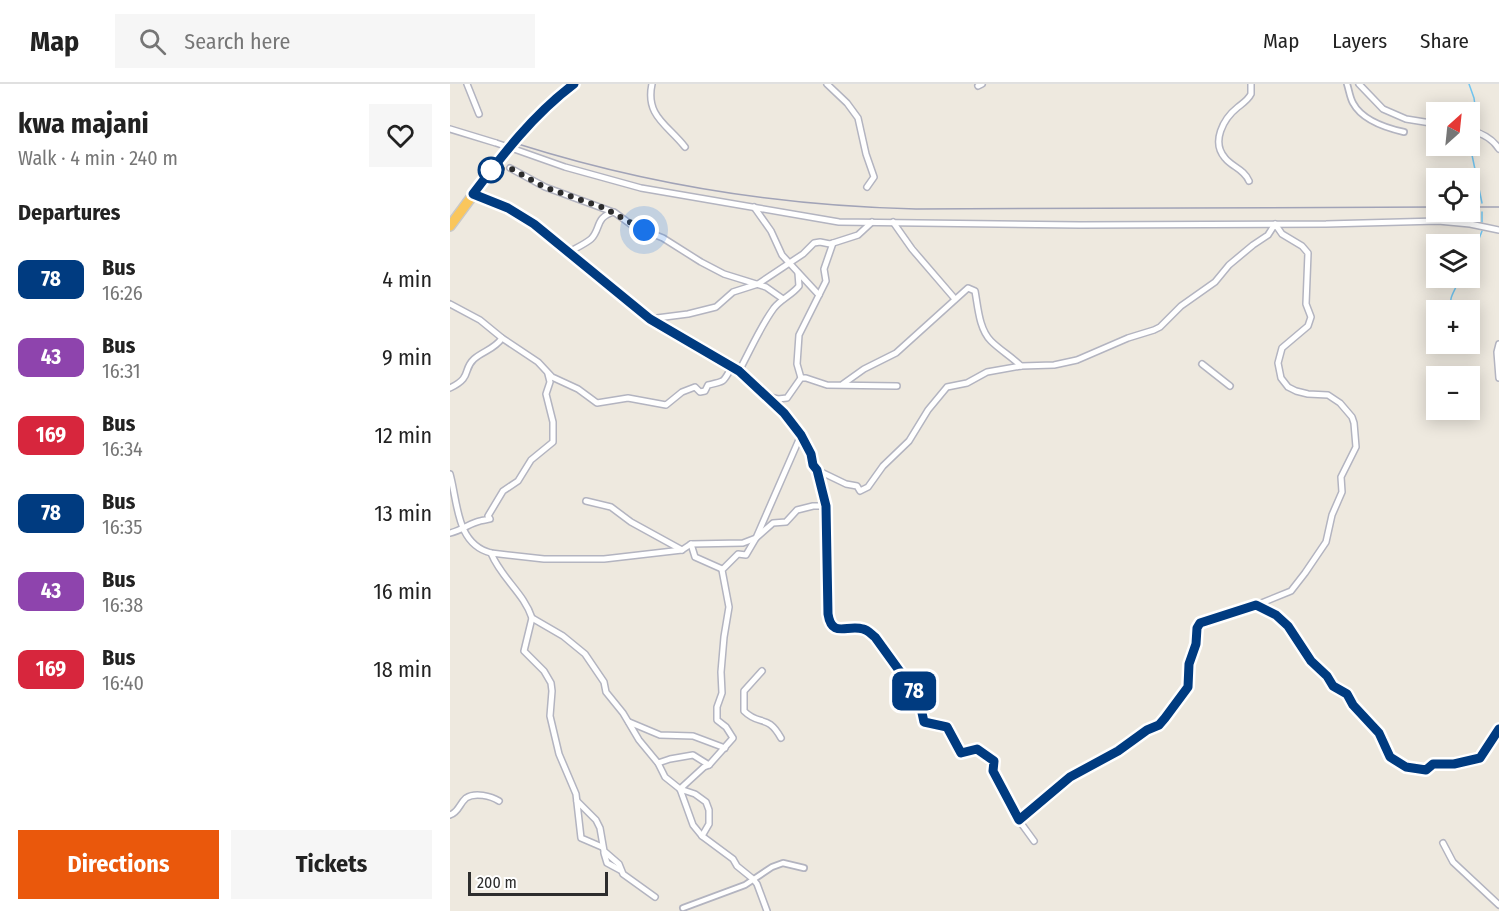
<!DOCTYPE html>
<meta charset="utf-8">
<style>
:root{--surface:#fff;--page:#f6f6f6;--text:#222;--muted:#767676;--line:#e0e0e0;--accent:#ea580c}
body{margin:0;font-family:"Fira Sans Condensed",sans-serif;background:var(--page);color:var(--text);height:100vh;display:flex;flex-direction:column;font-size:22px;white-space:nowrap}
*{box-sizing:border-box;margin:0}
p{font-size:20px;color:var(--muted)}
.icon{flex:none;width:33px;height:33px;fill:none;stroke:currentColor;stroke-width:2;stroke-linecap:round;stroke-linejoin:round}
.map{position:relative;flex:1;overflow:hidden}
.drawer{display:flex;flex-direction:column;background:var(--surface);width:450px}
.drawer>*{flex:none}
.badge{padding:0 12px;border-radius:9px;font-size:21px;line-height:39px}
.needle{width:39px;rotate:27deg}
.fabs{position:absolute;left:976px;top:18px;display:grid;gap:12px}
.fabs a{display:grid;place-items:center;width:54px;height:54px;border-radius:0px;background:var(--surface);box-shadow:0 3px 15px #0003;font-size:30px}
.scale{position:absolute;left:18px;bottom:15px;width:140px;box-sizing:border-box;padding-left:6px;border:3px solid #2d2d2d;border-top:0;font-size:16px;line-height:21px;white-space:nowrap;color:#2d2d2d;-webkit-text-stroke:4px #fff;paint-order:stroke}
.you{position:absolute;width:30px;height:30px;margin:-15px;border:4px solid #fff;border-radius:50%;background:#1a73e8;box-shadow:0 0 0 9px #1a73e833}
.map>.badge{position:absolute;translate:-50% -50%;box-shadow:0 0 0 3px #fff}
h2{padding:0 18px;font-size:22px;line-height:54px}
.round{display:grid;place-items:center;flex:none;width:63px;height:63px;border-radius:0px;background:var(--page)}
.head{display:flex;align-items:center;justify-content:space-between;height:102px;padding:0 18px}
h1{font-size:28px;font-weight:700;line-height:45px}
.primary-button{display:flex;gap:12px;margin-top:auto;padding:12px 18px}
.primary-button a{flex:1;height:69px;border-radius:0px;background:var(--accent);color:#fff;font-size:24px;font-weight:700;line-height:69px;text-align:center}
.primary-button a+a{background:var(--page);color:var(--text)}
ul{padding:0;list-style:none}
li{display:flex;align-items:center;gap:18px;height:78px;padding:0 18px}
li div{flex:1}
li b{display:block;font-size:22px}
li em{font-style:normal}
li .badge{min-width:66px;font-weight:700;text-align:center}
header{display:flex;align-items:center;gap:36px;box-sizing:border-box;height:84px;padding:0 30px;background:var(--surface);border-bottom:2px solid var(--line)}
header strong{font-size:28px}
nav{display:flex;gap:33px;margin-inline-start:auto;font-size:21px}
.search{width:420px;height:54px;background:var(--page);display:flex;align-items:center;gap:15px;box-sizing:border-box;padding:0 21px;border-radius:0px;color:var(--muted);font-size:22px}
main{display:flex;flex:1;min-height:0}
.map>svg:first-child{display:block}
.lines{fill:none;stroke-linecap:round;stroke-linejoin:round}
.stream{stroke:#71c5f1;stroke-width:1.5}
.pedestrian-casing{stroke:#b3b4c0;stroke-width:8}
.minor-casing{stroke:#b3b4c0;stroke-width:8}
.trunk-casing{stroke:#c8c8c8;stroke-width:12}
.pedestrian{stroke:#fff;stroke-width:4.5}
.minor{stroke:#fff;stroke-width:5}
.trunk{stroke:#fac65c;stroke-width:9}
.rail{stroke:#a1a3b7;stroke-width:1.5}
.minor-bridge-casing{stroke:#b3b4c0;stroke-width:8;stroke-linecap:butt}
.minor-bridge{stroke:#fff;stroke-width:5}
.line-casing{stroke:#fff;stroke-width:14}
.line{stroke:#003b80;stroke-width:9}
.walk{stroke:#2d2d2d;stroke-width:6;stroke-dasharray:0 10.8}
.stop-dot{fill:#fff;stroke:#003b80;stroke-width:3}
</style>
<header>
<strong>Map</strong>
<div class="search"><svg class="icon" aria-label="search" viewBox="0 0 24 24"><circle cx="10" cy="10" r="6"/><path d="M15 15l6 6"/></svg>Search here</div>
<nav><a>Map</a><a>Layers</a><a>Share</a></nav>
</header>
<main>
<section class="drawer">
<div class="head"><div><h1>kwa majani</h1><p>Walk · 4 min · 240 m</p></div><a class="round"><svg class="icon" aria-label="heart" viewBox="0 0 24 24"><path d="M12 20l-8-8c-3-5 5-10 8-4 3-6 11-1 8 4z"/></svg></a></div>
<h2>Departures</h2>
<ul>
<li><span class="badge" style="background:#003b80;color:#fff">78</span><div><b>Bus</b><p>16:26</p></div><em>4 min</em></li>
<li><span class="badge" style="background:#8e44ad;color:#fff">43</span><div><b>Bus</b><p>16:31</p></div><em>9 min</em></li>
<li><span class="badge" style="background:#d7263d;color:#fff">169</span><div><b>Bus</b><p>16:34</p></div><em>12 min</em></li>
<li><span class="badge" style="background:#003b80;color:#fff">78</span><div><b>Bus</b><p>16:35</p></div><em>13 min</em></li>
<li><span class="badge" style="background:#8e44ad;color:#fff">43</span><div><b>Bus</b><p>16:38</p></div><em>16 min</em></li>
<li><span class="badge" style="background:#d7263d;color:#fff">169</span><div><b>Bus</b><p>16:40</p></div><em>18 min</em></li>
</ul>
<div class="primary-button"><a>Directions</a><a>Tickets</a></div>
</section>
<div class="map">
<svg width="1049" height="827" viewBox="0 0 1049 827">
<rect width="100%" height="100%" fill="#eee9df"/>
<g class="lines">
<g class="stream">
<path d="M 1019,0 L 1024,14 L 1026,29"/>
<path d="M 1022,71 L 1032,119"/>
<path d="M 1032,138 L 1032,128"/>
<path d="M 1020,178 L 1032,147"/>
<path d="M 1003,226 C 996,213 1007,207 1009,194"/>
</g>
<defs>
<g id="pedestrian">
<path d="M 897,0 C 899,6 900,14 903,19 C 912,36 936,44 954,48"/>
<path d="M 233,824 L 295,801 L 322,783 L 333,779 L 354,784"/>
</g>
<g id="minor">
<path d="M 17,0 L 29,30"/>
<path d="M 202,0 C 195,32 218,41 235,63"/>
<path d="M 377,0 L 397,19 L 408,34 L 416,70 L 424,93 L 417,103"/>
<path d="M 909,0 L 933,25 L 956,35 L 987,40"/>
<path d="M 528,2 L 532,0"/>
<path d="M 0,45 L 46,59"/>
<path d="M 1020,46 C 1031,49 1043,55 1049,65"/>
<path d="M 64,65 L 115,83 L 191,104 L 389,138 L 630,141 L 876,140 L 988,137 L 1020,140 L 1049,146"/>
<path d="M 60,84 L 95,103 L 163,128"/>
<path d="M 799,97 C 794,85 782,83 775,74 C 761,58 773,35 788,23 C 793,19 798,16 801,10 L 801,0"/>
<path d="M 23,110 L 58,124 L 84,140 L 199,235 L 289,287 L 334,329 L 351,351 L 361,370 L 363,381 L 367,386 L 376,422 L 378,530 C 382,555 397,540 413,545 C 418,546 421,550 425,553 L 464,607 L 469,615 L 475,638 L 497,643 L 511,669 L 527,665 L 544,677 L 543,687 L 569,736 L 620,693 L 668,667 L 697,646 L 709,641 L 715,634 L 738,603 L 739,580 L 746,559 L 747,545 L 750,539 L 804,522 L 841,507 L 855,489 L 876,458 L 882,431 L 892,408 L 891,393 L 906,363 L 904,339 L 902,333 L 890,319 L 878,311 L 858,310 L 846,307 L 838,303 L 831,294 L 828,279 L 832,264 L 858,242 L 861,233 L 856,220 L 858,169 L 852,162 L 832,150 L 825,140 L 818,151 L 803,161 L 779,181 L 765,198 L 731,222 L 710,243 L 704,246 L 678,254 L 627,276 L 604,281 L 571,282 L 537,288 L 517,299 L 497,303 L 478,326 L 459,357 L 433,382 L 418,403 L 410,407 L 407,402 L 396,400 L 367,386"/>
<path d="M 304,123 L 321,147 L 332,171 L 369,211"/>
<path d="M 443,138 L 462,165 L 505,215"/>
<path d="M 119,168 C 126,164 135,160 141,155 C 151,145 145,133 164,128 L 183,142 L 213,154 L 251,178 L 274,190 L 316,203 L 333,215"/>
<path d="M 0,220 L 30,236 L 52,254 L 88,278 L 102,293 L 128,305 L 147,319 L 178,314 L 216,321 L 232,308 L 245,303 L 250,308 L 255,307 L 258,301 C 276,297 272,299 282,283"/>
<path d="M 199,235 L 238,230 L 266,223 L 283,208 L 308,200 L 353,170 L 364,159 L 370,158 L 380,160 L 408,151 L 422,138"/>
<path d="M 1049,260 L 1047,268 L 1049,294"/>
<path d="M 752,280 L 780,302"/>
<path d="M 289,287 C 300,267 310,243 324,224 C 331,215 342,211 349,202 L 348,189"/>
<path d="M 351,294 L 347,280 L 349,251 L 376,197 L 374,185 L 383,159"/>
<path d="M 393,300 L 414,285 L 446,269 L 518,204 L 525,207 C 528,223 529,245 541,257 C 550,266 562,273 571,282"/>
<path d="M 0,304 C 23,293 12,286 24,275 C 33,267 45,265 52,254"/>
<path d="M 320,313 L 328,315 L 337,314 L 351,294 L 356,294 L 377,301 L 447,302"/>
<path d="M 0,390 C 8,419 6,460 41,469 L 94,475 L 154,475 L 232,466 L 241,460 L 293,459 L 306,454 L 323,439 L 336,438 L 347,426 L 363,422 L 376,422"/>
<path d="M 136,417 L 161,423 L 181,438 L 232,466"/>
<path d="M 0,449 C 13,446 20,439 30,437 C 33,436 37,436 40,435 L 38,432 L 53,407 L 68,397 L 81,376 L 103,358 L 103,338 L 96,310 L 100,298 L 98,290"/>
<path d="M 241,460 L 245,473 L 272,485"/>
<path d="M 41,469 C 51,494 74,509 82,534 L 74,567 L 94,587 L 101,599 L 102,607 L 100,632 L 109,670 L 126,710 L 131,754 L 152,763"/>
<path d="M 806,521 L 826,531 L 838,542 L 860,577 L 873,588 L 883,602 L 897,610 L 903,621 L 929,649 L 940,673 L 956,683 L 976,686 L 983,680 L 1004,679 L 1030,673 L 1049,645"/>
<path d="M 82,534 L 113,552 L 135,570 L 154,598 L 156,608 L 173,629 L 189,656 L 208,679 L 215,693 L 230,705 L 245,710 L 256,718 L 259,726 L 259,740 L 252,752"/>
<path d="M 312,587 L 294,607 L 294,627 C 310,643 317,629 331,654"/>
<path d="M 179,638 L 210,651 L 243,652 L 275,664"/>
<path d="M 208,679 L 220,675 L 243,671 L 259,681 L 283,654 L 276,643 L 267,636 L 267,623 L 272,609 L 271,588 L 274,553 L 279,523 L 272,486 L 288,470 L 296,471 L 306,454 L 351,351"/>
<path d="M 230,705 L 243,741 L 252,752 L 283,775 L 287,782 L 303,795 L 307,800 L 317,827"/>
<path d="M 230,705 L 254,683 L 259,681"/>
<path d="M 127,717 L 146,736 L 150,744 L 154,767 L 169,780 L 173,790 L 205,813"/>
<path d="M 0,731 C 9,728 9,720 16,714 C 25,708 41,712 49,717"/>
<path d="M 568,735 L 584,757"/>
<path d="M 993,759 L 1003,778 L 1049,821"/>
<path d="M 154,769 L 157,779 L 170,786"/>
</g>
<path id="trunk" d="M 0,142 C 38,91 73,39 124,0"/>
</defs>
<use href="#pedestrian" class="pedestrian-casing"/>
<use href="#minor" class="minor-casing"/>
<use href="#trunk" class="trunk-casing"/>
<use href="#pedestrian" class="pedestrian"/>
<use href="#minor" class="minor"/>
<use href="#trunk" class="trunk"/>
<g class="rail">
<path d="M 68,60 C 198,101 330,122 466,125 L 987,123"/>
<path d="M 1020,123 L 1049,123"/>
</g>
<defs>
<path id="minor-bridge" d="M 46,59 L 64,65"/>
</defs>
<use href="#minor-bridge" class="minor-bridge-casing"/>
<use href="#minor-bridge" class="minor-bridge"/>
</g>
<g class="lines">
<defs>
<path id="line" d="M 124,0 C 83,31 54,69 23,110 L 58,124 L 84,140 L 200,235 L 289,287 L 334,329 L 351,351 L 361,370 L 363,381 L 367,386 L 376,422 L 378,530 C 382,555 397,540 413,545 C 418,546 421,550 425,553 L 464,607 L 469,615 L 474,638 L 497,643 L 511,669 L 527,665 L 544,677 L 543,687 L 569,736 L 620,693 L 668,667 L 697,646 L 709,641 L 715,634 L 738,603 L 739,580 L 746,560 L 747,544 L 750,539 L 806,521 L 826,531 L 838,542 L 861,577 L 877,592 L 883,602 L 897,610 L 903,621 L 929,649 L 940,673 L 956,683 L 976,686 L 983,680 L 1004,680 L 1030,674 L 1049,645"/>
</defs>
<use href="#line" class="line-casing"/>
<use href="#line" class="line"/>
<path class="walk" d="M 41,86 L 60,84 L 94,103 L 154,124 L 194,146"/>
</g>
<circle class="stop-dot" cx="41" cy="86" r="12"/>
</svg>
<div class="fabs">
<a><svg class="needle" viewBox="-14 -14 28 28"><path d="M0-13l5 13h-10z" fill="#e53935"/><path d="M0 13l5-13h-10z" fill="#767676"/></svg></a>
<a><svg class="icon" aria-label="locate" viewBox="0 0 24 24"><circle cx="12" cy="12" r="6"/><path d="M12 2v4M12 18v4M2 12h4M18 12h4"/></svg></a>
<a><svg class="icon" aria-label="layers" viewBox="0 0 24 24"><path d="M12 4l9 5-9 5-9-5zM3 14l9 5 9-5"/></svg></a>
<a>+</a>
<a>−</a>
</div>
<div class="scale">200 m</div>
<div class="you" style="left:194px;top:146px"></div>
<b class="badge" style="left:464px;top:607px;background:#003b80;color:#fff">78</b>
</div>
</main>
